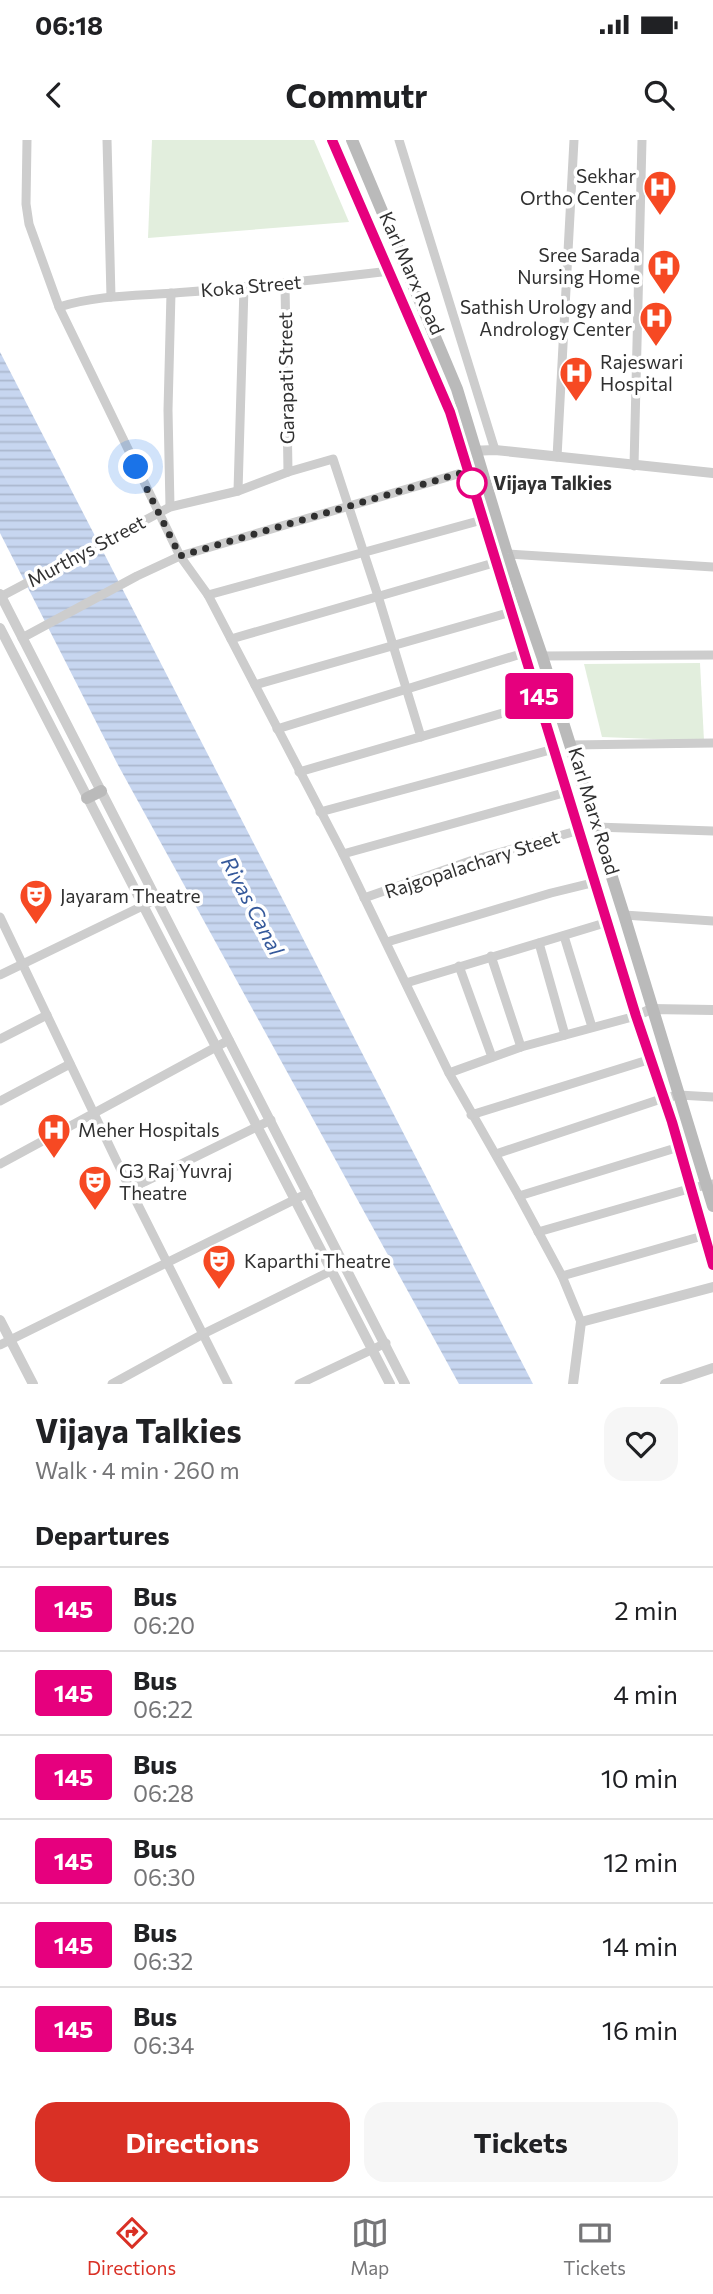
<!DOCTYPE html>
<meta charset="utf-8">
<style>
:root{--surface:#fff;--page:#f6f6f6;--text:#202124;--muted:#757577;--line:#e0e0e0;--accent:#d93025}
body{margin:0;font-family:Commissioner,sans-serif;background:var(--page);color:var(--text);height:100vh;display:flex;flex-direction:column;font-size:26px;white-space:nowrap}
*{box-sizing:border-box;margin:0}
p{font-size:23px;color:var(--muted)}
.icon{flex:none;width:38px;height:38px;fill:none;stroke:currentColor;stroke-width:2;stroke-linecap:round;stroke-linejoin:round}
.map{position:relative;height:1244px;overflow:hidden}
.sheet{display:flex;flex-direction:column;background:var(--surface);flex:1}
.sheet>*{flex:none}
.badge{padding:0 14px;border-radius:5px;font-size:24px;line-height:46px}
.you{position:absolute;width:35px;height:35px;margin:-18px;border:5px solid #fff;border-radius:50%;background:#1a73e8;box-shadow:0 0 0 10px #1a73e833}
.map>.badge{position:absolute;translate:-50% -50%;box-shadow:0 0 0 4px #fff}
h2{padding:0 35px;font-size:26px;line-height:63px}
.round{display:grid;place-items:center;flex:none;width:74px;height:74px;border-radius:21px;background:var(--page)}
.headline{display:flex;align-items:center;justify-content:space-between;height:119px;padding:0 35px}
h1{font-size:33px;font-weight:700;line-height:52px}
.action{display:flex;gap:14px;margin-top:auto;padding:14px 35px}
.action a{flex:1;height:80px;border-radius:21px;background:var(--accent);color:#fff;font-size:28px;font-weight:700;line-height:80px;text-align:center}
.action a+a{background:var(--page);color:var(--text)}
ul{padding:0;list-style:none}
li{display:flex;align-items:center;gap:21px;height:84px;padding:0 35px;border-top:2px solid var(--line)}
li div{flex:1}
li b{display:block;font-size:26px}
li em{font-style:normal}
li .badge{min-width:77px;font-weight:700;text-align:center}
.status{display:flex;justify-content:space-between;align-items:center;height:49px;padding:0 35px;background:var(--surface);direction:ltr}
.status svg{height:19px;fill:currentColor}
header{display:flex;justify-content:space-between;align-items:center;height:91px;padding:0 35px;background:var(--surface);font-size:32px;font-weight:700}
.menu{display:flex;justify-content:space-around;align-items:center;height:98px;border-top:2px solid var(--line);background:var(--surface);font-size:19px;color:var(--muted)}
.menu a{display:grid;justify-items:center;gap:4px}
.menu .on{color:var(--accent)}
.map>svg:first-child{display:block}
.green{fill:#e2eedd}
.water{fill:url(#water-rules)}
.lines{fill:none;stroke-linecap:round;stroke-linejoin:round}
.minor{stroke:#cdcdcd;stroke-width:9}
.tertiary{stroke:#cdcdcd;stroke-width:10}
.secondary{stroke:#bababa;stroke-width:12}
.line-casing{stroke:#fff;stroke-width:16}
.line{stroke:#e6007e;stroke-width:10}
.walk{stroke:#303030;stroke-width:7;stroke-dasharray:0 12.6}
.stop-dot{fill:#fff;stroke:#e6007e;stroke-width:3.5}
.labels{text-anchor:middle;stroke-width:7;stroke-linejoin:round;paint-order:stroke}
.poi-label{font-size:19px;fill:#303030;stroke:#fff;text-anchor:start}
.street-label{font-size:19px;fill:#303030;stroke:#fff}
.stop-label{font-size:19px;font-weight:bold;fill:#303030;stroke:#fff;text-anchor:start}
.water-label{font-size:21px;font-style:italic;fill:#35599b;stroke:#fff}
</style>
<div class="status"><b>06:18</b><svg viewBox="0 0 49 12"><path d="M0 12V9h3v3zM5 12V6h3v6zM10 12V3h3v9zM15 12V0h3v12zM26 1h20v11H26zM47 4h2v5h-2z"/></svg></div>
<header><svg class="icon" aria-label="back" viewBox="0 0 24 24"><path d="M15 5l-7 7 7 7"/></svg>Commutr<svg class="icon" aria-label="search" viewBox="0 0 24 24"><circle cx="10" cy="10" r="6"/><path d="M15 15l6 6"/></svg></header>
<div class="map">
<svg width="713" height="1244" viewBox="0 0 713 1244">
<defs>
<pattern id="water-rules" width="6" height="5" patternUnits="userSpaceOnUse" patternTransform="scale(1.75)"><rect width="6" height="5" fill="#c7d6f0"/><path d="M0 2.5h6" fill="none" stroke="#abb8ce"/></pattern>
</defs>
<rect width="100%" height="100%" fill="#fff"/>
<g class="green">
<path d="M 152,0 L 314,0 L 349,82 L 148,98 Z"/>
<path d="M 700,523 L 704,601 L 602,597 L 584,524 Z"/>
</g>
<path class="water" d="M 0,212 L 533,1244 L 459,1244 L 118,625 L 0,393 Z"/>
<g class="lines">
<g class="minor">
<path d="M 27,0 L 26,64 L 29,84 L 59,167 L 180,416 L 208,455 L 343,714 L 449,933 L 519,1056 L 562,1136 L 581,1182"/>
<path d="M 107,0 L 111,157"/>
<path d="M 399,0 L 495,310"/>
<path d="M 285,143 L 288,332"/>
<path d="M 59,167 C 100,154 144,156 187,152 C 255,147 323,139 390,131"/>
<path d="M 557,317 L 574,0"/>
<path d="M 634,326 L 642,0"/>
<path d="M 238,351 L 244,147"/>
<path d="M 170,367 L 168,270 L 171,153"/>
<path d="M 507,414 L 713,427"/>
<path d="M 208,455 L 482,380"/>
<path d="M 0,457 L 170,367 L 238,351 L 288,332 L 333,319 L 378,456 L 421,597"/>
<path d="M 22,498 L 137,436 L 180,416 L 468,331"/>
<path d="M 231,499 L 497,422"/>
<path d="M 542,516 L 713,515"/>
<path d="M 255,545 L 511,472"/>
<path d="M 277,589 L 524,513"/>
<path d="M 570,605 L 713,603"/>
<path d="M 299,632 L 541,562"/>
<path d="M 320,672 L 554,609"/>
<path d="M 596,687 L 713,691"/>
<path d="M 343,714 L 567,652"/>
<path d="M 364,758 L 473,720 L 580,690"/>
<path d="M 624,775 L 713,781"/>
<path d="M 0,777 L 130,1049 L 228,1244"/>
<path d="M 564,796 L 592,887"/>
<path d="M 387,802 L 551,753 L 596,742"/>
<path d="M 539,803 L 565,895"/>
<path d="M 491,816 L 521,907"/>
<path d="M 459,826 L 492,917"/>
<path d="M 0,835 L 157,759"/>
<path d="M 406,843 L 608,782"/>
<path d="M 0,899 L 47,875"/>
<path d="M 449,933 L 521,907 L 636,876"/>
<path d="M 0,961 L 70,924"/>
<path d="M 471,975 L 651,919"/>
<path d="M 496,1014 L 664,958 L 679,955 L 713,957"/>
<path d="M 0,1024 L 229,900"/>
<path d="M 130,1049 L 271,980"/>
<path d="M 519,1056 L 679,1007"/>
<path d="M 538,1092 L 692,1048 L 713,1044"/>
<path d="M 562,1136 L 706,1095"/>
<path d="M 0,1205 L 308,1053"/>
<path d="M 112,1244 L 203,1194 L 331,1131"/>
<path d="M 299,1244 L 386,1203"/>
</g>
<g class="tertiary">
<path d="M 469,311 L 495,310 L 713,333"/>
<path d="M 0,454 L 405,1244"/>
<path d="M 0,488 L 390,1244"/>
<path d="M 636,876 L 651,869 L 713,870"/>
<path d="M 0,1180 L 33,1244"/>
<path d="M 573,1244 L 581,1182 L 713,1147"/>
<path d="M 665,1244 L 713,1228"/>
</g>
<g class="secondary">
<path d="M 332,0 L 450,272 L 636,876 L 664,958 L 713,1125"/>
<path d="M 352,0 L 457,249 L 507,414 L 542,516 L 624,775 L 713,1066"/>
<path d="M 87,658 L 101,651"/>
</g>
</g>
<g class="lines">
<defs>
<path id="line" d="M 332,0 L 450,272 L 636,876 L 672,982 L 713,1125"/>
</defs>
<use href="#line" class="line-casing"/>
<use href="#line" class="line"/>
<path class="walk" d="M 136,327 L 180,416 L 468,331 L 472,343"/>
</g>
<defs>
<symbol id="hospital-pin" viewBox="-11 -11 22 30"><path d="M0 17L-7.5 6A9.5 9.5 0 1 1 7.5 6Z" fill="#f64923" stroke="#fff"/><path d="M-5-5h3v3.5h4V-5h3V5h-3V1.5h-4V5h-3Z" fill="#fff"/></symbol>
<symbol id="theatre-pin" viewBox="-11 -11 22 30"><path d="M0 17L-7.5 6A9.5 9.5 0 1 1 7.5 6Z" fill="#f64923" stroke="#fff"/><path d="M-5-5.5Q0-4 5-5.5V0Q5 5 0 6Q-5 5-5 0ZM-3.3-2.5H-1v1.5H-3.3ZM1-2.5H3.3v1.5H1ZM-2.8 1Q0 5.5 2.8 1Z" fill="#fff"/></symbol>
</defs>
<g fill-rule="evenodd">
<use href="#hospital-pin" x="641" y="28" width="38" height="52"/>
<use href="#hospital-pin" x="645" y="107" width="38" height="52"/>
<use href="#hospital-pin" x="637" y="159" width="38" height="52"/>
<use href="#hospital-pin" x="557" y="214" width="38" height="52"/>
<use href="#theatre-pin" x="17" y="737" width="38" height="52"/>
<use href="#hospital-pin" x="35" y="971" width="38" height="52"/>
<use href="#theatre-pin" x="76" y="1023" width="38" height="52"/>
<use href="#theatre-pin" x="200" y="1102" width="38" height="52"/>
</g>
<circle class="stop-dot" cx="472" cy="343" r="14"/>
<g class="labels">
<g class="poi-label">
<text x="636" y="43" text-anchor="end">Sekhar<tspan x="636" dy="22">Ortho Center</tspan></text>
<text x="640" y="122" text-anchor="end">Sree Sarada<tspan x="640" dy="22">Nursing Home</tspan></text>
<text x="632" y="174" text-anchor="end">Sathish Urology and<tspan x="632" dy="22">Andrology Center</tspan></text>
<text x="600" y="229">Rajeswari<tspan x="600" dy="22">Hospital</tspan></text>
<text x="60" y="763">Jayaram Theatre</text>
<text x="78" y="997">Meher Hospitals</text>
<text x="119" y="1038">G3 Raj Yuvraj<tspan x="119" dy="22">Theatre</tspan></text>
<text x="244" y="1128">Kaparthi Theatre</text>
</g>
<g class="street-label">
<text transform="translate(412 133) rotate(66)" y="7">Karl Marx Road</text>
<text transform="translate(251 146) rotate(-5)" y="7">Koka Street</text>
<text transform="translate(286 238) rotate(-91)" y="7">Garapati Street</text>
<text transform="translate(86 411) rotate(-28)" y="7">Murthys Street</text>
<text transform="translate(594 671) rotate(73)" y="7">Karl Marx Road</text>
<text transform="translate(472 724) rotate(-18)" y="7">Rajgopalachary Steet</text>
</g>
<g class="stop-label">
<text x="493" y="350">Vijaya Talkies</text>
</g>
<g class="water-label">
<text transform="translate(252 766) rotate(62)" y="7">Rivas Canal</text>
</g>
</g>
</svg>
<div class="you" style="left:136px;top:327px"></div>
<b class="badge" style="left:539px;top:556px;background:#e6007e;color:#fff">145</b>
</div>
<section class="sheet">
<div class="headline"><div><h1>Vijaya Talkies</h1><p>Walk · 4 min · 260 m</p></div><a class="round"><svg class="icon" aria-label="heart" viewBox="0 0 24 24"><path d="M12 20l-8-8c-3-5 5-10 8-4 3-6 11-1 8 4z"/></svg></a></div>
<h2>Departures</h2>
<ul>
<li><span class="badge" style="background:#e6007e;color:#fff">145</span><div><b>Bus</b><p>06:20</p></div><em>2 min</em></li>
<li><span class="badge" style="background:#e6007e;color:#fff">145</span><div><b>Bus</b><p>06:22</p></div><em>4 min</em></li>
<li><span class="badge" style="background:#e6007e;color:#fff">145</span><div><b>Bus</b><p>06:28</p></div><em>10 min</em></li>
<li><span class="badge" style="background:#e6007e;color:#fff">145</span><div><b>Bus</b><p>06:30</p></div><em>12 min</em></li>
<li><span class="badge" style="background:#e6007e;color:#fff">145</span><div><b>Bus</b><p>06:32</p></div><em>14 min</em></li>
<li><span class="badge" style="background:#e6007e;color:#fff">145</span><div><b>Bus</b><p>06:34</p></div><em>16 min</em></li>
</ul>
<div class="action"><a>Directions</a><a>Tickets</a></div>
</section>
<nav class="menu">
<a class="on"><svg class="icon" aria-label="directions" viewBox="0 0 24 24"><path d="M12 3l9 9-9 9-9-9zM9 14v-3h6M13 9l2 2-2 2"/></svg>Directions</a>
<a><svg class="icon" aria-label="map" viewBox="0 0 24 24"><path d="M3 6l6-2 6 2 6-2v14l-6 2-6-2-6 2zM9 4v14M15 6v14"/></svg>Map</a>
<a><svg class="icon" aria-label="tickets" viewBox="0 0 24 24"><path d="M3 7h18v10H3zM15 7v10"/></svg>Tickets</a>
</nav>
